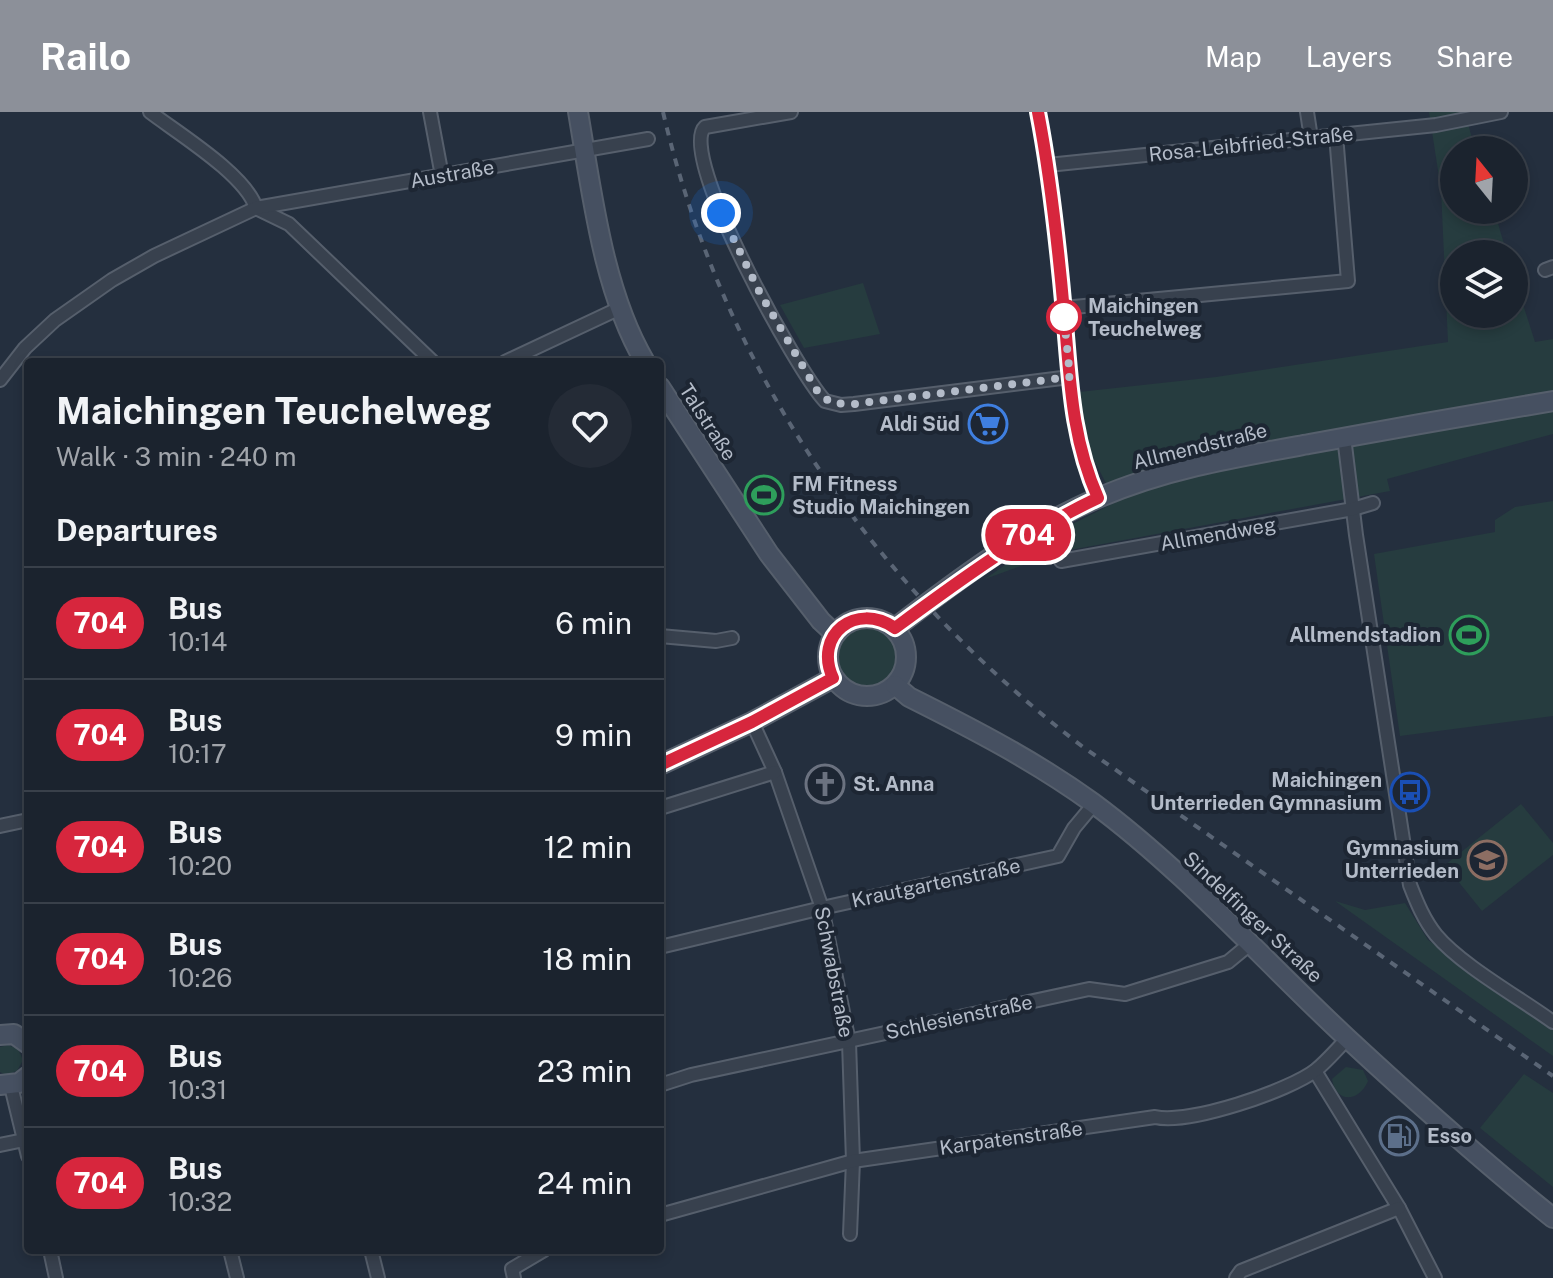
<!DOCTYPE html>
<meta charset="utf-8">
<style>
:root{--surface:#1b232e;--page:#242b36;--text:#f1f3f6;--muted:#a0a4aa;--line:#39404a;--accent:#8c9099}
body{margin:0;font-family:"Public Sans",sans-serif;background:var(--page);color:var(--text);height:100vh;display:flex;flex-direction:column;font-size:30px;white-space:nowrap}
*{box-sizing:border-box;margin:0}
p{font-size:26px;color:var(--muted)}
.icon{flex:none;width:44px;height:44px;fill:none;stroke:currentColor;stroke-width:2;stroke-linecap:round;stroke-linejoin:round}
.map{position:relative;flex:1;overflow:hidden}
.drawer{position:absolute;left:24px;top:246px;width:640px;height:896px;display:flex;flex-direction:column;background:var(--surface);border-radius:8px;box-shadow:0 4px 12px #0003,0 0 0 2px var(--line)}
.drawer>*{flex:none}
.badge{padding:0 16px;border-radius:26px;font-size:28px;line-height:52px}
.needle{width:52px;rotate:342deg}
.tools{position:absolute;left:1440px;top:24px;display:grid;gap:16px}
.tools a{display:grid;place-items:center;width:88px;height:88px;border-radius:50%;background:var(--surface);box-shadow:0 4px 12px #0003,0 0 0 2px var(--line);font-size:40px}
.you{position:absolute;width:40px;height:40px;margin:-20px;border:6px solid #fff;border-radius:50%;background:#1a73e8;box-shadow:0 0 0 12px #1a73e833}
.map>.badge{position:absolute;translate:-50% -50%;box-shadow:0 0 0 4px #fff}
h2{padding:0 32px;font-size:30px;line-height:72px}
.round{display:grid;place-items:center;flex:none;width:84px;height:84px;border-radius:42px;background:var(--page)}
.summary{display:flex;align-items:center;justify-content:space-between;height:136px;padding:0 32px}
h1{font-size:38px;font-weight:700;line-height:60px}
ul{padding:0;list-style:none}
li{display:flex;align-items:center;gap:24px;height:112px;padding:0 32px;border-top:2px solid var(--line)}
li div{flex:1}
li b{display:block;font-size:30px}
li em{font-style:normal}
li .badge{min-width:88px;font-weight:700;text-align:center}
header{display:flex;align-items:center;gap:48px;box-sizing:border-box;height:112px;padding:0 40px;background:var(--accent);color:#fff}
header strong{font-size:38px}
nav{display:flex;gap:44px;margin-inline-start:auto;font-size:28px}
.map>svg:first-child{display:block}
.green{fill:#263c3f}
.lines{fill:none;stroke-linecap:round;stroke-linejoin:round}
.street-casing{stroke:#565f6c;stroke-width:16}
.secondary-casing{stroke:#565f6c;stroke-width:22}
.street{stroke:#38414e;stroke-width:12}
.secondary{stroke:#465061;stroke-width:18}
.rail{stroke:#5a6575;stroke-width:4;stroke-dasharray:8 8;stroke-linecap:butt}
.line-casing{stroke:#fff;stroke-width:18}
.line{stroke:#d7263d;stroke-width:12}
.walk{stroke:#b4bcc9;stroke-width:8;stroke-dasharray:0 14.4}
.stop-dot{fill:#fff;stroke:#d7263d;stroke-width:4}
.labels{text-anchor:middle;stroke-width:8;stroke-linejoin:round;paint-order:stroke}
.street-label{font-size:20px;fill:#b4bcc9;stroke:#1d2633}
.stop-label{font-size:20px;font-weight:bold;fill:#b4bcc9;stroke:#1d2633;text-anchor:start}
.poi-label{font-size:20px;font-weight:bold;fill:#b4bcc9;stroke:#1d2633;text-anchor:end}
</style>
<header>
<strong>Railo</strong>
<nav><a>Map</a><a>Layers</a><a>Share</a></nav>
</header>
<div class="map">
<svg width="1553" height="1166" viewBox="0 0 1553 1166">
<rect width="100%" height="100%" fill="#242f3e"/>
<g class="green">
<path d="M 1429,0 L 1465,0 L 1475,38 L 1454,38 L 1454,98 L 1494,98 L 1507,142 L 1454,142 L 1454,202 L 1514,202 L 1514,164 L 1535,230 L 1553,227 L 1553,322 L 1387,367 L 1390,379 L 1059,440 L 985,467 L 1041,428 L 1116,390 L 1089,339 L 1079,280 L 1216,265 L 1448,230 L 1441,78 Z"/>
<path d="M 863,171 L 880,222 L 804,236 L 780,193 Z"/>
<path d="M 1553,389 L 1553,604 L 1400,624 L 1374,442 L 1495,420 L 1495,408 L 1515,395 Z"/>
<circle cx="867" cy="545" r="30"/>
<path d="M 1521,692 L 1553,731 L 1553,743 L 1482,799 L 1445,753 Z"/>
<path d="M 1335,789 L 1365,798 L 1405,791 L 1428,828 L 1553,914 L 1553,944 Z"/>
<path d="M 8,933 L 18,937 L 23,948 L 17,959 L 6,963 L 0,960 L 0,935 Z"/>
<path d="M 1346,955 L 1363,958 L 1368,969 C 1359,990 1336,992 1332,967 Z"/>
<path d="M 1524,962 L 1553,981 L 1553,1075 L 1480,1016 Z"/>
</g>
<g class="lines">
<defs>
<g id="street">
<path d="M 150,0 C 179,22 246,63 256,96 L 289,112 L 433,250"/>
<path d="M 430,0 L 442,64"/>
<path d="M 791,0 L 705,15 C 676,41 798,261 825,289 L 841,293 L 854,292 L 1070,265"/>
<path d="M 1038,0 C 1051,65 1057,129 1063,194 C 1069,260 1071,325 1098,386"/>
<path d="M 1307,0 L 1311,26"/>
<path d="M 1048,53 L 1436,13 L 1501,0"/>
<path d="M 1545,158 L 1553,155"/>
<path d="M 1063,196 L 1348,169 L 1336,23"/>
<path d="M 505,250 L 620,196"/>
<path d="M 0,268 L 25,236 L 55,208 L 112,168 L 154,144 L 256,96 L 648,27"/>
<path d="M 1344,325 L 1356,423 L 1410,773 C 1417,791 1424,808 1436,823 C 1461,853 1520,886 1553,910"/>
<path d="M 1061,449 L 1353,397 L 1373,391"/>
<path d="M 660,524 L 716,529 L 732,526"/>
<path d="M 752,610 L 775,660 L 822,796 L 849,930 L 853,1049 L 850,1122"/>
<path d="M 660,696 L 775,660"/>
<path d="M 0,714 L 28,708"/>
<path d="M 660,835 L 822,796 L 1058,744 L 1074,716 L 1094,692"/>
<path d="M 1315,959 L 1399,1096 L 1435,1166"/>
<path d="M 660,973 L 691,963 L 1089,877 L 1125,882 L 1228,850 L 1251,831"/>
<path d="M 11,974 L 28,1044"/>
<path d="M 0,1033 L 24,1028"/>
<path d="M 660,1103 L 853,1049 L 1155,1005 C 1188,1013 1289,979 1316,958 C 1327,949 1337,937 1348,926"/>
<path d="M 50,1138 L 56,1166"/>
<path d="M 230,1138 L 237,1166"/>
<path d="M 371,1138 L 378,1166"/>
<path d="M 514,1166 L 512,1157 L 544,1138"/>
<path d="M 1236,1166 L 1241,1159 L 1399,1096"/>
</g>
<g id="secondary">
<path d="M 578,0 C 592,81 603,179 645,250"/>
<path d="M 660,275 L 769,442 L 821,509 L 835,522"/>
<circle cx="867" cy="545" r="39"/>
<path d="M 895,516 C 957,468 1025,417 1098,386 C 1165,357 1237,345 1309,332 C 1390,317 1472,303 1553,289"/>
<path d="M 895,573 L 909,585 C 973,617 1035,649 1093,691 C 1186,760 1263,848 1347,926 C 1414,988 1482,1049 1553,1106"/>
<path d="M 660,653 L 752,610 L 833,566"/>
<path d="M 0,923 L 14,922 L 28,932"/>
<path d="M 0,973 L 19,971 L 28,964"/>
</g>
</defs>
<use href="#street" class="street-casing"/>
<use href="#secondary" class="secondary-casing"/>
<use href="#street" class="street"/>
<use href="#secondary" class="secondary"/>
<path class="rail" d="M 663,0 C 723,258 874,475 1083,635 L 1553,964"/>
</g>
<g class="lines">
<defs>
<path id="line" d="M 660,653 L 752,610 L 833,566 C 813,523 856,489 895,516 C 960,468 1024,421 1098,386 C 1071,325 1070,266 1064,200 C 1058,133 1051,67 1038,0"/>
</defs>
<use href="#line" class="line-casing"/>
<use href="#line" class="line"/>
<path class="walk" d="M 721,101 L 760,181 L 819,282 L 832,291 L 854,292 L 1070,265 L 1064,205"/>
</g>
<defs>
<symbol id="supermarket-ring" viewBox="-11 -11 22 22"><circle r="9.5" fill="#1d2633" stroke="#3f7fe0" stroke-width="1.5"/><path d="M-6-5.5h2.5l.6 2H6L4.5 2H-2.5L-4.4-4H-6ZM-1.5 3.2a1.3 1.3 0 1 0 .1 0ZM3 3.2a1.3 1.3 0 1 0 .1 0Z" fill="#3f7fe0"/></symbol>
<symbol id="stadium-ring" viewBox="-11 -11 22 22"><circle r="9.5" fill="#1d2633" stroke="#2e9e5b" stroke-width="1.5"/><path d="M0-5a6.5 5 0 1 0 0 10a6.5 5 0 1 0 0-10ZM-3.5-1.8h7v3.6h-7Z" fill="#2e9e5b"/></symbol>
<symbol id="church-ring" viewBox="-11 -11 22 22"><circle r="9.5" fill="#1d2633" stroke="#6b7280" stroke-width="1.5"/><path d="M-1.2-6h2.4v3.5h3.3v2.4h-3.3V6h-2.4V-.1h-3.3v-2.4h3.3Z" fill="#6b7280"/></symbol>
<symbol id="bus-ring" viewBox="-11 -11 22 22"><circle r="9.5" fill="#1d2633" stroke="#1a4fb4" stroke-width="1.5"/><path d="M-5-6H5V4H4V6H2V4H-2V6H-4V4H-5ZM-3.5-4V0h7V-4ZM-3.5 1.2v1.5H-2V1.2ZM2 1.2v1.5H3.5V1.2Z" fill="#1a4fb4"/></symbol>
<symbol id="school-ring" viewBox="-11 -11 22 22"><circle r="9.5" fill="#1d2633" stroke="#8d6e63" stroke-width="1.5"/><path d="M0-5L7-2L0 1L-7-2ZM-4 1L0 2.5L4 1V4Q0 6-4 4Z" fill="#8d6e63"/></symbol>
<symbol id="fuel-ring" viewBox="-11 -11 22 22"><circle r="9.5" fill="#1d2633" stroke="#5c6f8a" stroke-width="1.5"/><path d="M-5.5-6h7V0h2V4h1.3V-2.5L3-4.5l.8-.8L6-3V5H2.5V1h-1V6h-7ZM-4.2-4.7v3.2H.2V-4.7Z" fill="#5c6f8a"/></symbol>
</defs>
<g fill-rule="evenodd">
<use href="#supermarket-ring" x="966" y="290" width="44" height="44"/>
<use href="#stadium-ring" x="742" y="361" width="44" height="44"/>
<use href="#stadium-ring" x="1447" y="501" width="44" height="44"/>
<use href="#church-ring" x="803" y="650" width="44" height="44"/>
<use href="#bus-ring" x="1388" y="658" width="44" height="44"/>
<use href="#school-ring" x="1465" y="726" width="44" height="44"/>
<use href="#fuel-ring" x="1377" y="1002" width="44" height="44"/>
</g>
<circle class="stop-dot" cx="1064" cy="205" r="16"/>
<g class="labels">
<g class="street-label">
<text transform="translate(1251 32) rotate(-6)" y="7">Rosa-Leibfried-Straße</text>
<text transform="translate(452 62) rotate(-10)" y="7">Austraße</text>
<text transform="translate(708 310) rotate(57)" y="7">Talstraße</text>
<text transform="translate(1200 334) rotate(-14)" y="7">Allmendstraße</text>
<text transform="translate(1218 422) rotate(-10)" y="7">Allmendweg</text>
<text transform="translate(936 771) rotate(-12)" y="7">Krautgartenstraße</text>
<text transform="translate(1253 805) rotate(43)" y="7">Sindelfinger Straße</text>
<text transform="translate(834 860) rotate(79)" y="7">Schwabstraße</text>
<text transform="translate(959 905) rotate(-12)" y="7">Schlesienstraße</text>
<text transform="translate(1011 1026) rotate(-8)" y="7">Karpatenstraße</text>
</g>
<g class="stop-label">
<text x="1088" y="201">Maichingen<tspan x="1088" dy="23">Teuchelweg</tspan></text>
</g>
<g class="poi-label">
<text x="960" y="319">Aldi Süd</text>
<text x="792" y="379" text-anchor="start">FM Fitness<tspan x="792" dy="23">Studio Maichingen</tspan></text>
<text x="1441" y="530">Allmendstadion</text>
<text x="1382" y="675">Maichingen<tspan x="1382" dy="23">Unterrieden Gymnasium</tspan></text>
<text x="853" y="679" text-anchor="start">St. Anna</text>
<text x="1459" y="743">Gymnasium<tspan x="1459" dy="23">Unterrieden</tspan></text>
<text x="1427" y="1031" text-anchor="start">Esso</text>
</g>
</g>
</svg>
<div class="tools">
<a><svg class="needle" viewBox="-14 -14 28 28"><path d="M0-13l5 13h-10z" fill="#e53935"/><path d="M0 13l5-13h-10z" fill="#a0a4aa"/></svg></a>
<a><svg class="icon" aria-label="layers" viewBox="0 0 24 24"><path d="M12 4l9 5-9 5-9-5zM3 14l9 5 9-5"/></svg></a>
</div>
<div class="you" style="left:721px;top:101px"></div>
<b class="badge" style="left:1028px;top:423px;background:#d7263d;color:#fff">704</b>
<section class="drawer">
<div class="summary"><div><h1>Maichingen Teuchelweg</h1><p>Walk · 3 min · 240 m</p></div><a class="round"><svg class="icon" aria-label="heart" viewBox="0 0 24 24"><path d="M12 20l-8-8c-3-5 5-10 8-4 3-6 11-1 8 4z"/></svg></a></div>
<h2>Departures</h2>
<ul>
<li><span class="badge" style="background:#d7263d;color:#fff">704</span><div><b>Bus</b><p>10:14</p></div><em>6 min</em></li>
<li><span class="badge" style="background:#d7263d;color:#fff">704</span><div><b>Bus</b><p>10:17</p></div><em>9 min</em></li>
<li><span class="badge" style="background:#d7263d;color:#fff">704</span><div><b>Bus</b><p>10:20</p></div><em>12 min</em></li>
<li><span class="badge" style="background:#d7263d;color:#fff">704</span><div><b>Bus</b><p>10:26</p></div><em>18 min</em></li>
<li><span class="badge" style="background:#d7263d;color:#fff">704</span><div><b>Bus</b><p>10:31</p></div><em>23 min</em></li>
<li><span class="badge" style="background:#d7263d;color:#fff">704</span><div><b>Bus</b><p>10:32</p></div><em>24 min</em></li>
</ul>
</section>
</div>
